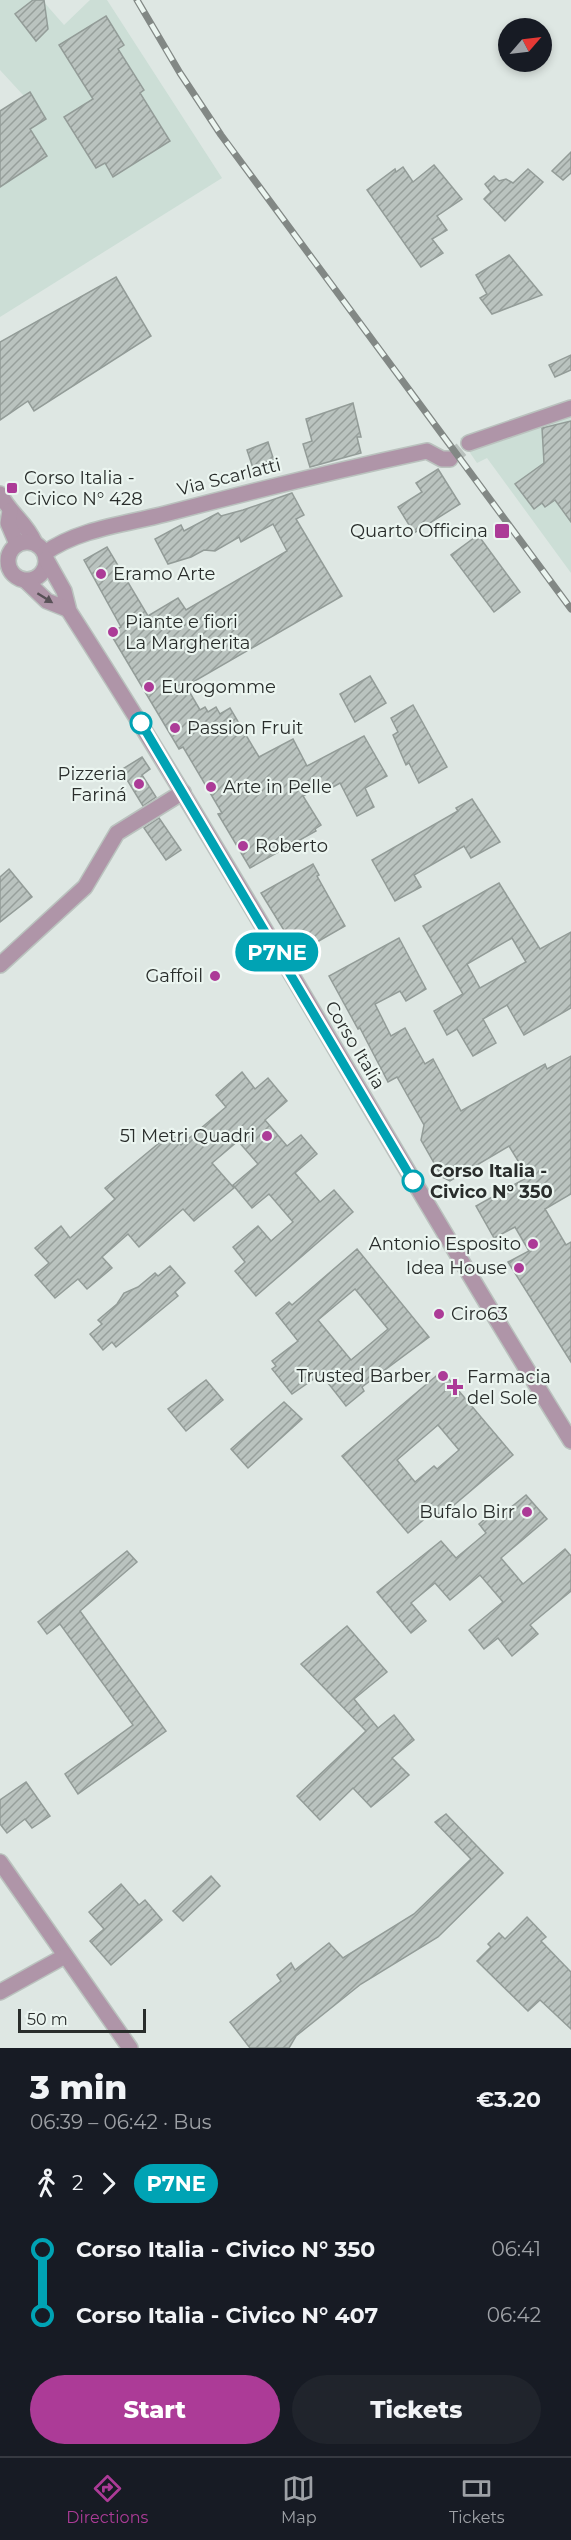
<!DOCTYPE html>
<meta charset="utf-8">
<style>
:root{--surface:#171b24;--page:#20242c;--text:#f1f3f6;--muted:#9ea1a6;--line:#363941;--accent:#ac3b97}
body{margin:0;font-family:Montserrat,sans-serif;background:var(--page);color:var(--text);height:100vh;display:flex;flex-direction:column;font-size:22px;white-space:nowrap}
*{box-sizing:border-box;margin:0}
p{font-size:20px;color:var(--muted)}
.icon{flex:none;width:33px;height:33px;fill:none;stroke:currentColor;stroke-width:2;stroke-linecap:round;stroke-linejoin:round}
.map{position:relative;height:2048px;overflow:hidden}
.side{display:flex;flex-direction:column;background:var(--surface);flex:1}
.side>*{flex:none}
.badge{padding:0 12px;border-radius:20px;font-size:21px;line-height:39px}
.needle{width:39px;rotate:62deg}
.fabs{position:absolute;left:498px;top:18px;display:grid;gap:12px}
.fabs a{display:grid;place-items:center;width:54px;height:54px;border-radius:50%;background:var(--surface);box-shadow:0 3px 9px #0003;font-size:30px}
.scale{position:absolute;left:18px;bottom:15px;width:128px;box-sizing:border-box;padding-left:6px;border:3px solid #292d2b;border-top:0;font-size:16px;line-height:21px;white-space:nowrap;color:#292d2b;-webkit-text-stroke:4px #ebf5f0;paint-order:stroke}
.map>.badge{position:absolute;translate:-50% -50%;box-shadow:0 0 0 3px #fff}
.legs{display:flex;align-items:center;gap:9px;height:66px;padding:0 30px;font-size:20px}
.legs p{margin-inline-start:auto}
.overview{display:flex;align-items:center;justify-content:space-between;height:102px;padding:0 30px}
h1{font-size:33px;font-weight:800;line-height:45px}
.button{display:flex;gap:12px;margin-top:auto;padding:12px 30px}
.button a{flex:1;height:69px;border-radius:36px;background:var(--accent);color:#fff;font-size:24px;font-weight:800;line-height:69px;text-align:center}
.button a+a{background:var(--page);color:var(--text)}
ul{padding:0 30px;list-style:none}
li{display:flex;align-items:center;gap:21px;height:66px;font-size:22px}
li i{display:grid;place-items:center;width:9px;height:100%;margin:0 8px;background:currentColor}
li i::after{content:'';width:15px;height:15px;margin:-8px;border:4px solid;border-radius:50%;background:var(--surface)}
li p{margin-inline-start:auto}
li:first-child i{background:linear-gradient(#0000 50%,currentColor 0)}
li:last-child i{background:linear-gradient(currentColor 50%,#0000 0)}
.tab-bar{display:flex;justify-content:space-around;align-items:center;height:84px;border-top:2px solid var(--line);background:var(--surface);font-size:16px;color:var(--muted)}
.tab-bar a{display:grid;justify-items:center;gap:3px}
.tab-bar .current{color:var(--accent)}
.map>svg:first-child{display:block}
.built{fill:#ccded6}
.building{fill:url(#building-hatch);stroke:#939c98;stroke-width:1.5;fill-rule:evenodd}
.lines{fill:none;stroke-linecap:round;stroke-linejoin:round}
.minor-tunnel{stroke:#bac2be;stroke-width:15;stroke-dasharray:15 8;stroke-linecap:butt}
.minor-casing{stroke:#bac2be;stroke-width:18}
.minor{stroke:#af95a8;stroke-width:15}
.rail-casing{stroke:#828885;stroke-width:7}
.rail{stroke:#ebf5f0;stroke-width:4.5;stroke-dasharray:14;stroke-linecap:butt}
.oneway{fill:#585157}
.line-1-casing{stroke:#fff;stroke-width:14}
.line-1{stroke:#00a3b4;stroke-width:9}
.poi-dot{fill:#ac3b97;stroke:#ebf5f0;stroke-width:2}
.stop-1-dot{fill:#fff;stroke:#00a3b4;stroke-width:3}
.labels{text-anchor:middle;stroke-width:4.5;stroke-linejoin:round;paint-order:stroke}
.street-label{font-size:18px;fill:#292d2b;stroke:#ebf5f0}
.poi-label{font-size:18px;fill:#292d2b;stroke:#ebf5f0;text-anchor:start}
.stop-label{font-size:18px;font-weight:bold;fill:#292d2b;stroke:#ebf5f0;text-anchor:start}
</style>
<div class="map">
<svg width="571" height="2048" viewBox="0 0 571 2048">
<defs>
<pattern id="building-hatch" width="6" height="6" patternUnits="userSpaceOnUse" patternTransform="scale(1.5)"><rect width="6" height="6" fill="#bac3bf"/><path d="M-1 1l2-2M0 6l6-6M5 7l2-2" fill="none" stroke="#979f9b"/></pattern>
</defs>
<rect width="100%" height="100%" fill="#dee7e3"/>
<g class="built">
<path d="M 0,0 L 42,0 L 64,25 L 90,0 L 107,0 L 222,178 L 0,317 L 0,111 L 24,96 L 0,70 Z"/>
<path d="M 571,401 L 571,573 L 487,458 L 477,463 L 460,438 Z"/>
</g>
<g class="building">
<path d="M 33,0 L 44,0 L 48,29 L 36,41 L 15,14 Z"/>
<path d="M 106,16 L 124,45 L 118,49 L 144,90 L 140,93 L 170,141 L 113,177 L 105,163 L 96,168 L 64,117 L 93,99 L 59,45 Z"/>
<path d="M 30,92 L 46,119 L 30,129 L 47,156 L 0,187 L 0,111 Z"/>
<path d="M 571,152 L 571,173 L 563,180 L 552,171 Z"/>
<path d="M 434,165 L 462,199 L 437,216 L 447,230 L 432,239 L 443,253 L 421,267 L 367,190 L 395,169 L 396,172 L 403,167 L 413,182 Z"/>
<path d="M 528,169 L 543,182 L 505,221 L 484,199 L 491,192 L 485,184 L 494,176 L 499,181 L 506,179 L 513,183 Z"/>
<path d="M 509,255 L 542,295 L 492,314 L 480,298 L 487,294 L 476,275 Z"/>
<path d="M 116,277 L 151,336 L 34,411 L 28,401 L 0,420 L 0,342 Z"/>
<path d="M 571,355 L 571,370 L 555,377 L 549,365 Z"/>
<path d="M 353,403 L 361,437 L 357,437 L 361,453 L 310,467 L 303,444 L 312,441 L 306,419 Z"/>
<path d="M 571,421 L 571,522 L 555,500 L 545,507 L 542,503 L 534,509 L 515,484 L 544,463 L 542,428 Z"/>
<path d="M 268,442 L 275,464 L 254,471 L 247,450 Z"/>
<path d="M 438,469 L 460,504 L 414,533 L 398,507 L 422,492 L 416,483 Z"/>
<path d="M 292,493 L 304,515 L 296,519 L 342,596 L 186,686 L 200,710 L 205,707 L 208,712 L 216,707 L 220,714 L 230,708 L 259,757 L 293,739 L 307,766 L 364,736 L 387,776 L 365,788 L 374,807 L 357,816 L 340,783 L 333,787 L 329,782 L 303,796 L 321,825 L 315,829 L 316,831 L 250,868 L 218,814 L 222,813 L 183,747 L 179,749 L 110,633 L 121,627 L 84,560 L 107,547 L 148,616 L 178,598 L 186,610 L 287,551 L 273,524 L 241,542 L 239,537 L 215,551 L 204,550 L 191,557 L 168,564 L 155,539 L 181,525 L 184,531 L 218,513 L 221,516 L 243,510 Z"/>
<path d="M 478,535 L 520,592 L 494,612 L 451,555 Z"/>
<path d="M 370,676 L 386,703 L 355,722 L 340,694 Z"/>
<path d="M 413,705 L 447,767 L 419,783 L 409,763 L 406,765 L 393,735 L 398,732 L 391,718 Z"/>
<path d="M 142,757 L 150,769 L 142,775 L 156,797 L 143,806 L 121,770 Z"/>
<path d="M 472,799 L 500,842 L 471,858 L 464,846 L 414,875 L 421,887 L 395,901 L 372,860 L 458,811 L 456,808 Z"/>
<path d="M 159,818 L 181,850 L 166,860 L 144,828 Z"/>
<path d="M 313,864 L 319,875 L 317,876 L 345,926 L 298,953 L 261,893 Z"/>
<path d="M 9,869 L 32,897 L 0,922 L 0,877 Z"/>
<path d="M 499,883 L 540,949 L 571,932 L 571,1008 L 524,1035 L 507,1005 L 483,1019 L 496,1043 L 473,1056 L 457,1029 L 447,1035 L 434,1011 L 463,994 L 423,926 ZM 512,938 L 526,962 L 480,988 L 467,964 Z"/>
<path d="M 399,938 L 426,989 L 406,1001 L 400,991 L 375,1004 L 391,1036 L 405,1028 L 425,1064 L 433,1059 L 461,1111 L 545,1064 L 547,1069 L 571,1056 L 571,1194 L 545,1209 L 566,1245 L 571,1242 L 571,1362 L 508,1262 L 529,1251 L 515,1227 L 494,1238 L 476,1206 L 528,1177 L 509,1146 L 450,1181 L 442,1177 L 421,1140 L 424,1125 L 397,1077 L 388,1082 L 360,1028 L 358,1029 L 329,976 Z"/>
<path d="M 242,1072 L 255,1089 L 268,1078 L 287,1101 L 265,1120 L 287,1146 L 301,1135 L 317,1154 L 295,1173 L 320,1202 L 334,1190 L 353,1212 L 256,1296 L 235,1271 L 245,1262 L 233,1247 L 258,1226 L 271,1241 L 293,1222 L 269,1194 L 252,1208 L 233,1185 L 258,1164 L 238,1141 L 212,1163 L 234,1188 L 194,1221 L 183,1209 L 139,1247 L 128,1234 L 102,1257 L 112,1268 L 87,1289 L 78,1279 L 55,1298 L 35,1275 L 49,1263 L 35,1248 L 61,1226 L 70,1238 L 115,1199 L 105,1188 L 171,1133 L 181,1145 L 226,1107 L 216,1095 Z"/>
<path d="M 357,1249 L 429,1337 L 362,1387 L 364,1391 L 346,1406 L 321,1374 L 292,1394 L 272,1369 L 276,1366 L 272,1361 L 298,1341 L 276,1313 L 289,1302 L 292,1305 ZM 355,1289 L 388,1329 L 351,1360 L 318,1320 Z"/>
<path d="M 170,1266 L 185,1283 L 175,1292 L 178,1296 L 116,1347 L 112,1342 L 103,1350 L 90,1334 L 102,1324 L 98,1320 L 117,1304 L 124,1293 L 138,1287 L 155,1273 L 158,1276 Z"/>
<path d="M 442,1371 L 513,1455 L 441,1516 L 435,1510 L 408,1533 L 342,1456 ZM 438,1425 L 459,1450 L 437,1469 L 434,1466 L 415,1482 L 397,1460 Z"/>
<path d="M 206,1380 L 223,1400 L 186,1431 L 168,1409 Z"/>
<path d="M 284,1402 L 302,1419 L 248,1468 L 231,1449 Z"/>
<path d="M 526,1495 L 547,1519 L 501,1558 L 523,1584 L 565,1549 L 571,1556 L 571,1591 L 530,1625 L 538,1634 L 512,1656 L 498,1638 L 484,1649 L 469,1630 L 503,1602 L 480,1575 L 450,1600 L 435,1583 L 411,1603 L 426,1621 L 411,1633 L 377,1592 L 441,1541 L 456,1558 L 486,1533 L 479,1524 L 499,1507 L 504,1513 Z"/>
<path d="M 127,1551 L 137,1562 L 80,1611 L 166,1731 L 78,1794 L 65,1774 L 133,1725 L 60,1624 L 47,1634 L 38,1622 Z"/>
<path d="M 347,1626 L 387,1672 L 354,1699 L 378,1728 L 394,1715 L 414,1740 L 392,1758 L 409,1775 L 393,1789 L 371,1807 L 353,1788 L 320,1820 L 297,1796 L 366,1731 L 301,1664 Z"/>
<path d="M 26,1782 L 50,1816 L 32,1828 L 25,1819 L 7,1833 L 0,1824 L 0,1800 Z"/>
<path d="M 446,1814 L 503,1873 L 438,1937 L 361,1984 L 296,2036 L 289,2048 L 250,2048 L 230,2022 L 281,1981 L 277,1975 L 291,1963 L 295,1970 L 329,1943 L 343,1958 L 414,1914 L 471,1859 L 435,1822 Z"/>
<path d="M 211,1876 L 220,1886 L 183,1921 L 173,1911 Z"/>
<path d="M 121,1884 L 139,1905 L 145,1900 L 162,1920 L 111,1965 L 90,1941 L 104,1929 L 89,1912 Z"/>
<path d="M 527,1917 L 546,1937 L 541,1941 L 571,1972 L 571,2029 L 540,2000 L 528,2011 L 477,1961 L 491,1947 L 488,1944 L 499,1933 L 505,1939 Z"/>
</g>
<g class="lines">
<path class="minor-tunnel" d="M 450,459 L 469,443"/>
<defs>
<g id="minor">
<path d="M 469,443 L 571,408"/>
<path d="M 0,494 C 11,515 25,521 35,543"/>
<path d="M 10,511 L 8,523 L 17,544"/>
<circle cx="27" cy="561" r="19"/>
<path d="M 45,553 C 78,529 126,524 165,514 C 252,491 339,470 427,451 L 442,459 L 450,459"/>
<path d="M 46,559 L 64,591 L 69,611 C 244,883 400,1167 571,1441"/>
<path d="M 26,581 L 47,601 L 67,609"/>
<path d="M 0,965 L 85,887 L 117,833 L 183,792"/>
<path d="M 0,1862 L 130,2048"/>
<path d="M 0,1992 L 65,1956"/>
</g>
</defs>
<use href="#minor" class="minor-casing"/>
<use href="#minor" class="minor"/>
<defs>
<path id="rail" d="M 137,0 L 180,73 L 221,135 L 571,609"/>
</defs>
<use href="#rail" class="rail-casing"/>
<use href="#rail" class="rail"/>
</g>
<defs><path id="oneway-solid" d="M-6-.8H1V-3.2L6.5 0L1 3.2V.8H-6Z" transform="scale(1.5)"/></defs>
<use class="oneway" href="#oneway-solid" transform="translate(45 598) rotate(32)"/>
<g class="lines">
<defs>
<path id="line-1" d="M 141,723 L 413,1181"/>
</defs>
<use href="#line-1" class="line-1-casing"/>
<use href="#line-1" class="line-1"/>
</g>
<g class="poi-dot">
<rect x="6" y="482" width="12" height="12" rx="3"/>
<rect x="494" y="523" width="16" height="16" rx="3"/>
<circle cx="101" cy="574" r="6"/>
<circle cx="113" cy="632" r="6"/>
<circle cx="149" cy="687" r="6"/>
<circle cx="175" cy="728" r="6"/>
<circle cx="139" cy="784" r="6"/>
<circle cx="211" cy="787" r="6"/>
<circle cx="243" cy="846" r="6"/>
<circle cx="215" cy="976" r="6"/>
<circle cx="267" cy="1136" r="6"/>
<circle cx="533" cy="1244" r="6"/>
<circle cx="519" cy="1268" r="6"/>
<circle cx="439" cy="1314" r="6"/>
<circle cx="443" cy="1376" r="6"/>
<path d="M452 1378h6v6h6v6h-6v6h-6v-6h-6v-6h6z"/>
<circle cx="527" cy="1512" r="6"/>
</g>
<g class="stop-1-dot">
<circle cx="141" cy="723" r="10"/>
<circle cx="413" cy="1181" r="10"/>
</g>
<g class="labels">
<g class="street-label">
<text transform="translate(229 477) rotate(-14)" y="6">Via Scarlatti</text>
<text transform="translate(355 1045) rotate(59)" y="6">Corso Italia</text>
</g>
<g class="poi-label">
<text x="24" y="484">Corso Italia -<tspan x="24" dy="21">Civico N° 428</tspan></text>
<text x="488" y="537" text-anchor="end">Quarto Officina</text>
<text x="113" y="580">Eramo Arte</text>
<text x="125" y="628">Piante e fiori<tspan x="125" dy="21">La Margherita</tspan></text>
<text x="161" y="693">Eurogomme</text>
<text x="187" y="734">Passion Fruit</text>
<text x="127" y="780" text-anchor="end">Pizzeria<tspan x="127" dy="21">Fariná</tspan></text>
<text x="223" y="793">Arte in Pelle</text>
<text x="255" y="852">Roberto</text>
<text x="203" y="982" text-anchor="end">Gaffoil</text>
<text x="255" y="1142" text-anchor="end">51 Metri Quadri</text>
<text x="521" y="1250" text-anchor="end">Antonio Esposito</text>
<text x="507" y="1274" text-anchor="end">Idea House</text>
<text x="451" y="1320">Ciro63</text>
<text x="431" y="1382" text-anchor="end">Trusted Barber</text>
<text x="467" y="1383">Farmacia<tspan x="467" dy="21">del Sole</tspan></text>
<text x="515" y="1518" text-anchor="end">Bufalo Birr</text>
</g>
<g class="stop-label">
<text x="430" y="1177">Corso Italia -<tspan x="430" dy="21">Civico N° 350</tspan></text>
</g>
</g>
</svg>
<div class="fabs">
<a><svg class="needle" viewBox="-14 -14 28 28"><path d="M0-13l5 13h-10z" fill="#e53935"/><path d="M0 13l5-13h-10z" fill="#9ea1a6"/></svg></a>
</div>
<div class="scale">50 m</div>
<b class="badge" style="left:277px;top:952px;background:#00a3b4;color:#fff">P7NE</b>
</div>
<section class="side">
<div class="overview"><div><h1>3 min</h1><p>06:39 – 06:42 · Bus</p></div><b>€3.20</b></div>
<div class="legs"><svg class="icon" aria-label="walk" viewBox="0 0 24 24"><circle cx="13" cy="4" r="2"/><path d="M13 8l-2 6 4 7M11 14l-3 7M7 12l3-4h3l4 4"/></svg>2<svg class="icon" aria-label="forward" viewBox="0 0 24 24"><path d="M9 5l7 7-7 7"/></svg><b class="badge" style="background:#00a3b4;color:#fff">P7NE</b></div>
<ul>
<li><i style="color:#00a3b4"></i><b>Corso Italia - Civico N° 350</b><p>06:41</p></li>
<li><i style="color:#00a3b4"></i><b>Corso Italia - Civico N° 407</b><p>06:42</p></li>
</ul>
<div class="button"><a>Start</a><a>Tickets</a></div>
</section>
<nav class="tab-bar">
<a class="current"><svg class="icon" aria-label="directions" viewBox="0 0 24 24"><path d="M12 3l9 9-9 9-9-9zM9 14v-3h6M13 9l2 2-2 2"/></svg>Directions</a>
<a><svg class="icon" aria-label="map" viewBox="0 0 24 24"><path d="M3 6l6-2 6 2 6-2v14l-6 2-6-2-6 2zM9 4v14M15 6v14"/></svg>Map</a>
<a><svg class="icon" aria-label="tickets" viewBox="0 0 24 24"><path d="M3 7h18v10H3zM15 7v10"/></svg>Tickets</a>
</nav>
